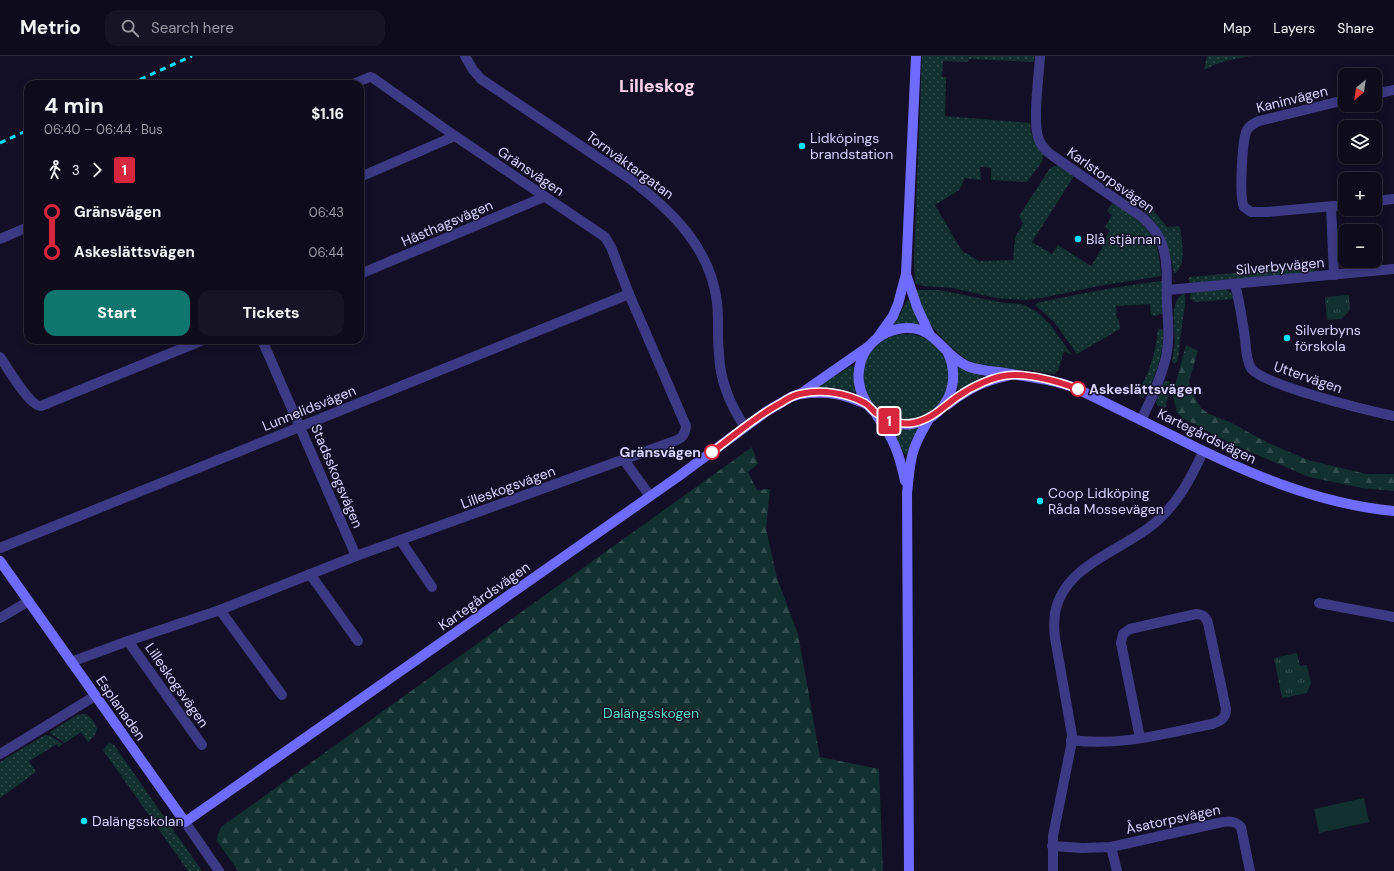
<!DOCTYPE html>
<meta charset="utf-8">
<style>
:root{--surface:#0e0b1c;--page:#171425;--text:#f1f3f6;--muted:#9b9ba3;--line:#2e2b3b;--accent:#0f766e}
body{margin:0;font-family:"DM Sans",sans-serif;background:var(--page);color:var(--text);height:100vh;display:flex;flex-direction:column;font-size:15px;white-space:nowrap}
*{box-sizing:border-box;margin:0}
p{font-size:13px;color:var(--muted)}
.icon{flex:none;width:22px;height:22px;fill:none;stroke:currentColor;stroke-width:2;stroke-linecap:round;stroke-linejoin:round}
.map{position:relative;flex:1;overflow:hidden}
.sheet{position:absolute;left:24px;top:24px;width:340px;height:264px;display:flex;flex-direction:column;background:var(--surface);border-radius:12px;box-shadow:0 2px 10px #0003,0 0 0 1px var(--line)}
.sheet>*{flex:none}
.badge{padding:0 8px;border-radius:3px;font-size:14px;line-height:26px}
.needle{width:26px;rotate:209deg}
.buttons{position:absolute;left:1338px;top:12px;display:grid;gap:8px}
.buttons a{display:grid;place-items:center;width:44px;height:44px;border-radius:8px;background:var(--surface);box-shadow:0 2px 10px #0003,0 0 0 1px var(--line);font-size:20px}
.map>.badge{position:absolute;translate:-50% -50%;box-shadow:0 0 0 2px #fff}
.legs{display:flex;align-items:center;gap:6px;height:44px;padding:0 20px;font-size:13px}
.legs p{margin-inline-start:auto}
.overview{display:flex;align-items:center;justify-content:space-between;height:68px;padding:0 20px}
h1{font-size:22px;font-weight:700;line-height:30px}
.cta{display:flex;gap:8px;margin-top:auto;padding:8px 20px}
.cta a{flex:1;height:46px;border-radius:12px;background:var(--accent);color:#fff;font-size:16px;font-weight:700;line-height:46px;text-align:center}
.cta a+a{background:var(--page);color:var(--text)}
ul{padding:0 20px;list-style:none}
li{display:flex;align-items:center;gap:14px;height:40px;font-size:15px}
li i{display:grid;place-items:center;width:6px;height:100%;margin:0 5px;background:currentColor}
li i::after{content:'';width:10px;height:10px;margin:-5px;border:3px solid;border-radius:50%;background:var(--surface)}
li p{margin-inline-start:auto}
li:first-child i{background:linear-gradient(#0000 50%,currentColor 0)}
li:last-child i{background:linear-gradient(currentColor 50%,#0000 0)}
header{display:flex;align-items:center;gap:24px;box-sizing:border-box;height:56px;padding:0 20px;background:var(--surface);border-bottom:1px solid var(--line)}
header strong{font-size:19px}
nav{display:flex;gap:22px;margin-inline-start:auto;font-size:14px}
.search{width:280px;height:36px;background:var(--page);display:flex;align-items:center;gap:10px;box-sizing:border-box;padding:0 14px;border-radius:12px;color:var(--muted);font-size:15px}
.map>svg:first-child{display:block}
.grass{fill:url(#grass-dots)}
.forest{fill:url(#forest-firs)}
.park{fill:url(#park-tufts)}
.pitch{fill:#12302f}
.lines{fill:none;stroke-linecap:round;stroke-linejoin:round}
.street{stroke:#3d3a85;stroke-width:10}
.secondary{stroke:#6f6bff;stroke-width:10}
.rail{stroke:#00e5ff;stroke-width:3;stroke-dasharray:6 5;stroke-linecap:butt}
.line-1-casing{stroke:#fff;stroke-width:9}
.line-1{stroke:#d7263d;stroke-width:6}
.poi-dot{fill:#00e5ff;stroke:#130f26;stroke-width:1.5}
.stop-1-dot{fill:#fff;stroke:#d7263d;stroke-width:2}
.labels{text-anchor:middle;stroke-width:3;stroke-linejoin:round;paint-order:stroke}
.street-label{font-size:14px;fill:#d9d4ff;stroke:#130f26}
.poi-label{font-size:14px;fill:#d9d4ff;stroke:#130f26;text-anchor:start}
.stop-label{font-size:14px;font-weight:bold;fill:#d9d4ff;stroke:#130f26;text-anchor:start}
.park-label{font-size:14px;fill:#5fe0c0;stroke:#130f26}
.district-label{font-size:18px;font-weight:bold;fill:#ffd6f0;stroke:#130f26}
</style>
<header>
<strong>Metrio</strong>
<div class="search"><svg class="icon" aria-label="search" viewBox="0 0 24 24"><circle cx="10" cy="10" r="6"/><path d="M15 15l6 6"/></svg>Search here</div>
<nav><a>Map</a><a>Layers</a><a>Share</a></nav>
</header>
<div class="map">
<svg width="1394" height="815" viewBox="0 0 1394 815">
<defs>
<pattern id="grass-dots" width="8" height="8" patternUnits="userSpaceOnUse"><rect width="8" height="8" fill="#12302f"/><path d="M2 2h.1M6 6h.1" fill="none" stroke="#344d4e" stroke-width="1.8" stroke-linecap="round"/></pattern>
<pattern id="forest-firs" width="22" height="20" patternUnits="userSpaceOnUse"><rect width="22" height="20" fill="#12302f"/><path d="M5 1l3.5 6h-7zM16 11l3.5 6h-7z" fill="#344d4e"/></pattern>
<pattern id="park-tufts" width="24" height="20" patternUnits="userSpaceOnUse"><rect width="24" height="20" fill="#12302f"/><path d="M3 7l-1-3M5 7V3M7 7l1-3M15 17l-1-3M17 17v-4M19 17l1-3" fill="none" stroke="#344d4e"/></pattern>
</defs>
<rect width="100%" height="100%" fill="#130f26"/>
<g class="grass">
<path d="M 922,0 L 1034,0 L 1034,6 L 969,3 L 968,6 L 943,5 L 942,21 L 946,21 L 945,60 L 1030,67 C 1031,74 1032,82 1036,88 C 1038,93 1044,96 1043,102 C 1042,108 1031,120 1027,126 L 991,124 L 991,112 L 980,111 L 981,124 L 965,122 L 959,134 L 935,149 L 962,195 L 979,205 L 1013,204 L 1015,182 L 1023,167 L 1019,160 L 1050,112 L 1058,109 L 1074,120 L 1032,186 L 1052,198 L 1058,189 L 1091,210 L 1107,184 L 1106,181 L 1110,175 L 1105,171 L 1112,159 L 1107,155 L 1113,146 C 1146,169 1159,177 1161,220 L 1098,230 L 1047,241 L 1026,244 L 996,242 L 953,232 L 923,230 L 915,227 L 914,203 Z"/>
<path d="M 1207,0 L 1252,0 C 1236,2 1218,6 1204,14 Z"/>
<path d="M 1136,140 L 1153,154 L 1167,171 L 1177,170 L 1180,171 C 1182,185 1186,205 1177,216 L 1174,217 C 1167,181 1162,169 1134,147 L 1133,144 Z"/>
<path d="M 1315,210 L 1316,215 L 1312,216 L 1190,227 L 1188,223 L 1190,221 Z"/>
<path d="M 1162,225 L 1164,257 L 1155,260 L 1151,259 L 1150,248 L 1116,250 L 1117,263 L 1119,263 L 1120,273 L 1077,298 L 1054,266 L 1035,249 L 1037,247 C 1078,238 1120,230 1162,225 Z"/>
<path d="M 916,234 L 939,234 L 1004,247 L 1022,248 L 1036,255 L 1049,267 L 1072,299 L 1064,295 C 1061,302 1061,314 1054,318 C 1044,317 1035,314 1026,314 C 1009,312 990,314 974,307 C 958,301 929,271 923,255 C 920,248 918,241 916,234 Z"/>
<path d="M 1226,234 L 1232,237 L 1234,243 L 1195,246 L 1190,243 L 1191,236 Z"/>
<path d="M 1183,238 L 1185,238 C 1186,251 1182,265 1181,277 C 1179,287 1180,296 1177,306 L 1174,308 L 1172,305 C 1173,298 1175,290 1175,283 C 1175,269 1169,247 1183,238 Z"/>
<path d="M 907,244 L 910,246 L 919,267 L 919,269 L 893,271 L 892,269 L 901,257 Z"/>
<path d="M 1158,272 L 1164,275 C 1162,302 1157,319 1143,342 L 1137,339 C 1149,317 1156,297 1158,272 Z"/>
<circle cx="906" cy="321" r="43"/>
<path d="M 851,310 L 855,311 L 856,337 L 836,332 L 817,333 L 816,329 L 839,318 Z"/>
<path d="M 957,310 L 983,320 L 961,333 L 959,333 L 957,331 L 958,321 Z"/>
<path d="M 1168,325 L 1170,326 C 1169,332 1167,349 1165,352 L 1157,349 L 1156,346 L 1164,326 Z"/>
<path d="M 896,372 L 904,373 L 919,372 L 912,383 L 907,398 L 904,398 L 893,375 L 894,373 Z"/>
<path d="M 85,658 C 91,660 96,668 97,673 L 95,679 L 88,686 L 81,676 L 65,687 L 51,678 L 50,676 L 77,659 Z"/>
<path d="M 45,679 L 51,680 L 63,688 L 59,691 L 57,688 L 29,705 L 36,716 L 0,742 L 0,706 Z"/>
<path d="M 109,687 L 114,689 L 202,815 L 188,815 L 103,694 Z"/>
</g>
<g class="forest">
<path d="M 1186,289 L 1198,295 L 1189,325 L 1191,335 L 1195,342 L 1201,352 L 1209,358 L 1230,366 L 1268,387 L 1308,404 L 1366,418 L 1394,418 L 1394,435 L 1362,432 L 1309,421 L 1232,388 L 1186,364 L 1177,357 L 1173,340 L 1174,333 Z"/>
<path d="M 752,391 L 758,408 L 748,416 L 757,434 L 770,433 L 766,473 L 777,522 L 798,578 L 820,701 L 879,713 L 883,815 L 238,815 L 217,785 L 218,778 L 221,771 Z"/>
</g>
<g class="park">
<path d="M 1349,239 L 1350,254 L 1342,263 L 1327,264 L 1325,241 Z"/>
<path d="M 1297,597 L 1300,610 L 1307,609 L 1311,627 L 1307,637 L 1282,642 L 1274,602 Z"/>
</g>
<path class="pitch" d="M 1364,742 L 1369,766 L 1319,777 L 1314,753 Z"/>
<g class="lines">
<g class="street">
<path d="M 465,0 L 473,14 L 481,23 L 630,123 C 672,155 710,191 717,246 C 719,263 717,280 719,298 C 720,325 730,349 745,371"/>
<path d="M 1040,0 C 1039,20 1032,67 1039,84 C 1042,91 1047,96 1053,100 L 1142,161 C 1151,169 1158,177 1162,188 C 1169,208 1166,229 1167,249 C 1168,267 1170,284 1166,301 C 1161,323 1151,344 1141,364"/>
<path d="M 1375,38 L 1394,34"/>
<path d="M 1345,44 L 1259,65 C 1254,67 1250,69 1247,74 C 1242,83 1239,142 1244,151 L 1251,156 L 1267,156 L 1345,149"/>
<path d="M 360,121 L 455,80"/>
<path d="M 1375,145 L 1394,143"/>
<path d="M 1331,151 L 1334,219"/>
<path d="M 0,183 L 28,171"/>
<path d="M 360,218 L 544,141"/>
<path d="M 1235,229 C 1240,246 1242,264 1245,282 C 1246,292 1246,304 1251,312 C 1262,329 1370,355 1394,360"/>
<path d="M 1168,234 L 1394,213"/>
<path d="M 262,284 L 356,500"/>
<path d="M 0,301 C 8,312 29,350 41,350 L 203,284"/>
<path d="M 624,404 L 650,440"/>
<path d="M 401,485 L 432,531"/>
<path d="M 0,492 L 629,238"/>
<path d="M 310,518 L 358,585"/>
<path d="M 1319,547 L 1394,561"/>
<path d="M 220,554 L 282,639"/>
<path d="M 0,562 L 29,545"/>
<path d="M 128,585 L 202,689"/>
<path d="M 71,606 L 128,585 L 220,554 L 356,500 L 672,386 C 681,383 685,380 686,370 L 629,238 L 611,191 L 605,181 L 455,80 L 373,22 L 370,21 L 353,28"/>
<path d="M 1071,684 C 1119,691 1166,677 1212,668 C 1220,665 1226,663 1226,653 L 1208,567 C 1206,561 1203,558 1196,558 L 1130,573 L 1123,578 L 1121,587 L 1140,682"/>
<path d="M 0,698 L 95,640"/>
<path d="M 185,766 L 219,815"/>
<path d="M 1052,790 L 1082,792 L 1111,791 L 1218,767 C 1227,765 1235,764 1241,771 L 1250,815"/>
<path d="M 1111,791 L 1117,815"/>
<path d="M 1053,815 L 1053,780 L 1071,690 L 1072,679 L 1055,582 C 1054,574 1054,565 1055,557 C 1064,508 1123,495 1156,466 C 1178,447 1191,422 1203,396"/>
</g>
<g class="secondary">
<path d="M 906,218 L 917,251 L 930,279"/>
<path d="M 878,281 L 893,260 L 898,248 L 906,218 L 916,0"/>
<path d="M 947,295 C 970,341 924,388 880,360 C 872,355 866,348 863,340 C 858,329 857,317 861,305 C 866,289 881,276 898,273 C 935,266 940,298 967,310 C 977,314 987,315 998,316 C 1021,320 1044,322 1067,329 C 1079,333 1091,340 1102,345 C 1126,357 1149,368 1173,380 C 1242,415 1316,448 1394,455"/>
<path d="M 800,338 C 828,335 841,337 866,348"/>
<path d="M 947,349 C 968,333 981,326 1007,320"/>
<path d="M 877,360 C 894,383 899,397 905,425"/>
<path d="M 0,505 L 185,766 L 679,420 L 767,355 L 791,341 L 800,338 L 869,290"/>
<path d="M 909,815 L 907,437 C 909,422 909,407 914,393 C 918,381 924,372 930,361"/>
</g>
<g class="rail">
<path d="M 130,28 L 192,0"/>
<path d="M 0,87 L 28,74"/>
</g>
</g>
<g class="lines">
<defs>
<path id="line-1" d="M 712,396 C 735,379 756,360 781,347 C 787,343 794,339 800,338 C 822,333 846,337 865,347 C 870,350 872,354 876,357 C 887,365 900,369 913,367 C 931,364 943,351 957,341 C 971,331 995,319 1013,319 C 1035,319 1057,325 1078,333"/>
</defs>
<use href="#line-1" class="line-1-casing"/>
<use href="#line-1" class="line-1"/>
</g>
<g class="poi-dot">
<circle cx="802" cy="90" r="4"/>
<circle cx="1078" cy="183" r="4"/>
<circle cx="1287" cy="282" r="4"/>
<circle cx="1040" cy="445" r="4"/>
<circle cx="84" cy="765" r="4"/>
</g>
<g class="stop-1-dot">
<circle cx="1078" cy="333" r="7"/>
<circle cx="712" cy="396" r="7"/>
</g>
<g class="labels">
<g class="street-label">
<text transform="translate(1292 43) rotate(-14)" y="5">Kaninvägen</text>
<text transform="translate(630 109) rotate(36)" y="5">Tornväktargatan</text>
<text transform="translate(531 115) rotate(34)" y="5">Gränsvägen</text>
<text transform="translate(1111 124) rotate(35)" y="5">Karlstorpsvägen</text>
<text transform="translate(447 167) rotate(-23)" y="5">Hästhagsvägen</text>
<text transform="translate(1280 210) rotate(-5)" y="5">Silverbyvägen</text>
<text transform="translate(1308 321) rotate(19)" y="5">Uttervägen</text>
<text transform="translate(309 352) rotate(-22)" y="5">Lunnelidsvägen</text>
<text transform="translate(1207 380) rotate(26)" y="5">Kartegårdsvägen</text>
<text transform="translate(337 420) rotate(67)" y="5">Stadsskogsvägen</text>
<text transform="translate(508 431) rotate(-20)" y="5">Lilleskogsvägen</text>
<text transform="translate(484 540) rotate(-35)" y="5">Kartegårdsvägen</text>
<text transform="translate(177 629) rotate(55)" y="5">Lilleskogsvägen</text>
<text transform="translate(121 652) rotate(55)" y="5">Esplanaden</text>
<text transform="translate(1173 763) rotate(-12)" y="5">Åsatorpsvägen</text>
</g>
<g class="poi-label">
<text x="810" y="87">Lidköpings<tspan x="810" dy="16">brandstation</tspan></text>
<text x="1086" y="188">Blå stjärnan</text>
<text x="1295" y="279">Silverbyns<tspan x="1295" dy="16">förskola</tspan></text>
<text x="1048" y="442">Coop Lidköping<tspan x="1048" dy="16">Råda Mossevägen</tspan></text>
<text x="92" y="770">Dalängsskolan</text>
</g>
<g class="stop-label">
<text x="1089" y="338">Askeslättsvägen</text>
<text x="701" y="401" text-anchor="end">Gränsvägen</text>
</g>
<g class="park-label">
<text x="651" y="662">Dalängsskogen</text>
</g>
<g class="district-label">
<text x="657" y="36">Lilleskog</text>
</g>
</g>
</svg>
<div class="buttons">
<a><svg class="needle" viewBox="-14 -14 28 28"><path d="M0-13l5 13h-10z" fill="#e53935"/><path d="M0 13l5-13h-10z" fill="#9b9ba3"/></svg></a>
<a><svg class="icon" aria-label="layers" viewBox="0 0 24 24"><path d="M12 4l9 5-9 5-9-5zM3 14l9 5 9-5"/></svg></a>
<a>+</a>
<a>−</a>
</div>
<b class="badge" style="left:889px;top:365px;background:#d7263d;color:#fff">1</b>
<section class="sheet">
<div class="overview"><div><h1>4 min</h1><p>06:40 – 06:44 · Bus</p></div><b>$1.16</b></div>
<div class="legs"><svg class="icon" aria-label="walk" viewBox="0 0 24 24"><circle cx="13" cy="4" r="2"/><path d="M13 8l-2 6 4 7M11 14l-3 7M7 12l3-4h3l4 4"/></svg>3<svg class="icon" aria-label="forward" viewBox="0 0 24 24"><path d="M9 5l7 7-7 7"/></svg><b class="badge" style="background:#d7263d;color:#fff">1</b></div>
<ul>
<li><i style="color:#d7263d"></i><b>Gränsvägen</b><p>06:43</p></li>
<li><i style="color:#d7263d"></i><b>Askeslättsvägen</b><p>06:44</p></li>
</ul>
<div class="cta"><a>Start</a><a>Tickets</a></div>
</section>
</div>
